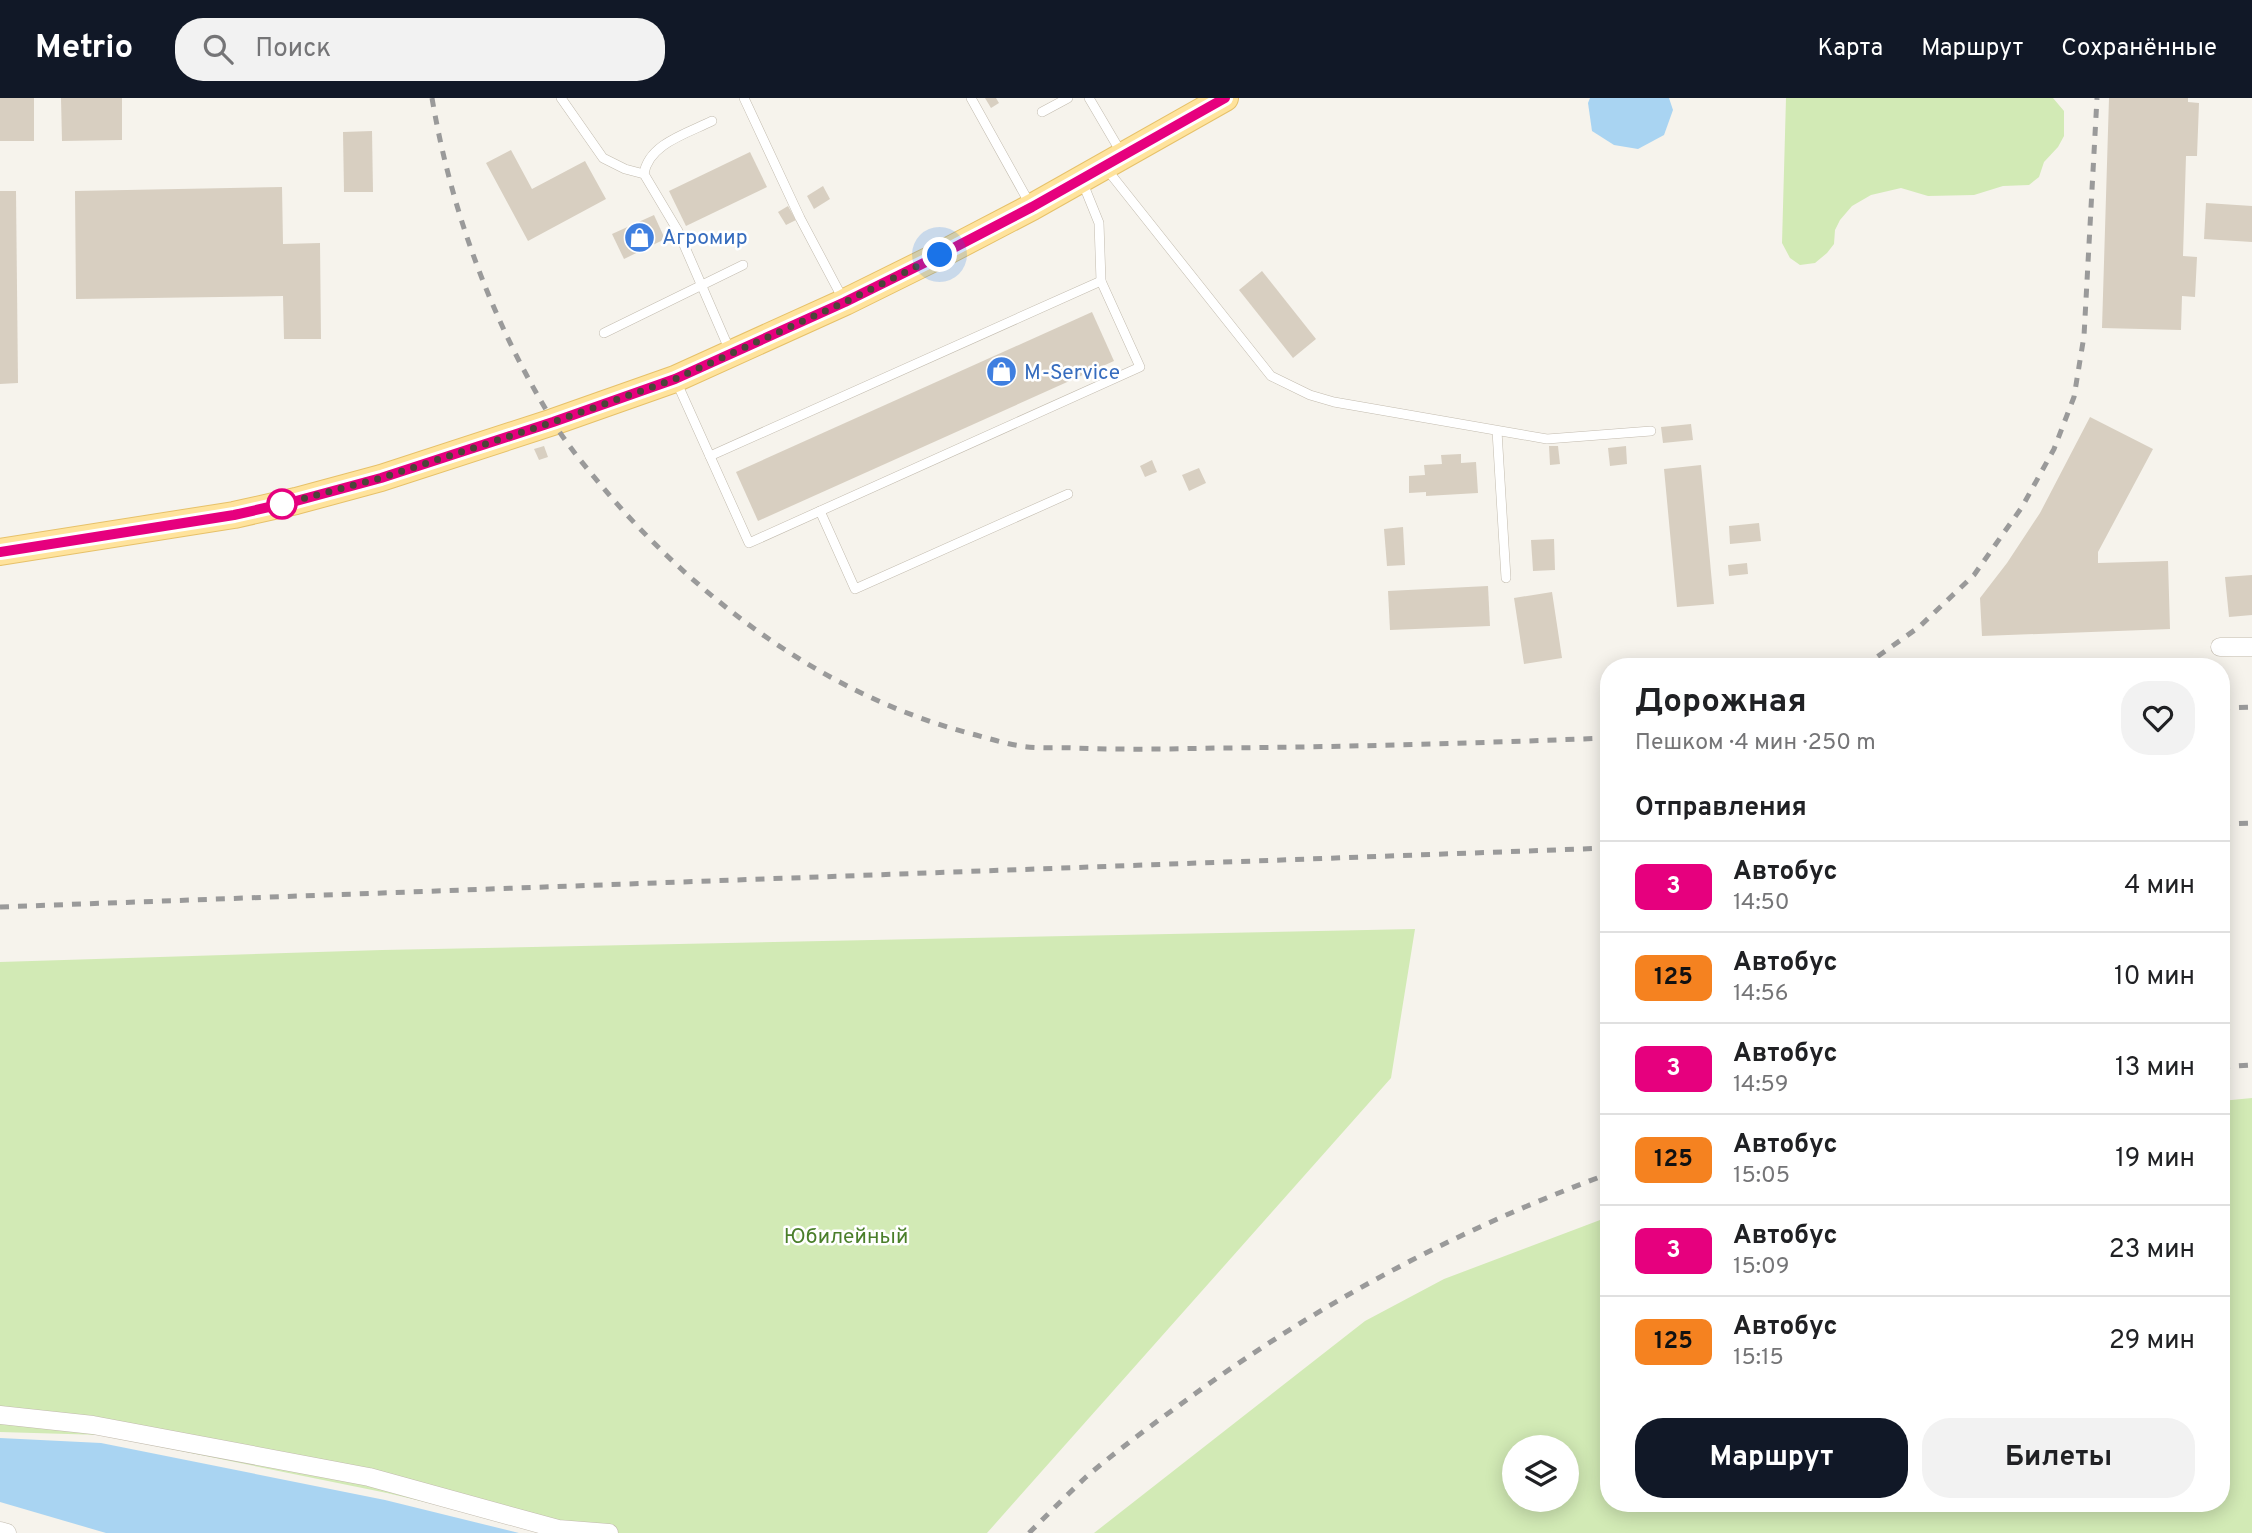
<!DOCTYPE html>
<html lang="ru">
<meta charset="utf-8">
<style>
:root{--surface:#fff;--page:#f2f2f2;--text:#202124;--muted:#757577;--line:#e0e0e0;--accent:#111827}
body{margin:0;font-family:Overpass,sans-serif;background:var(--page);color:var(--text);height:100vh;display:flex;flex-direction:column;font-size:26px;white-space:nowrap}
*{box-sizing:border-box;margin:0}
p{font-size:23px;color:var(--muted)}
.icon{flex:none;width:38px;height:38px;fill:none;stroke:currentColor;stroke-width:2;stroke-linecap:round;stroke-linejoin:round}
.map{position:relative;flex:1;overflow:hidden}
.side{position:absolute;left:1600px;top:560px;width:630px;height:854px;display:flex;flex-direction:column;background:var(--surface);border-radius:28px;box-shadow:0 4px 18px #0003}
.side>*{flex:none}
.badge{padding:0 14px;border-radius:10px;font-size:24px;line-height:46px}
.buttons{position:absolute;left:1502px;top:1337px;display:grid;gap:14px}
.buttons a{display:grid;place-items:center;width:77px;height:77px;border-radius:50%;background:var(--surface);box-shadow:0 4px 18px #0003;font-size:35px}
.you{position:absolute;width:35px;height:35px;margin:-18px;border:5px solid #fff;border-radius:50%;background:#1a73e8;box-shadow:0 0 0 10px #1a73e833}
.map>.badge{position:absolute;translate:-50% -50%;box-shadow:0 0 0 4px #fff}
h2{padding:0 35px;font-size:26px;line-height:63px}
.round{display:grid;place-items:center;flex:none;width:74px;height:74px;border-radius:28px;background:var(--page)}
.summary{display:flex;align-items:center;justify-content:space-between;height:119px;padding:0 35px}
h1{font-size:33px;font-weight:700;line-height:52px}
.primary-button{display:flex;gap:14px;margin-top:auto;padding:14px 35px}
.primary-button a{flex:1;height:80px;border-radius:28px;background:var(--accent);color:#fff;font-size:28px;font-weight:700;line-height:80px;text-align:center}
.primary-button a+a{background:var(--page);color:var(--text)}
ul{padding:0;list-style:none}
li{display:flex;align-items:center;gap:21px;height:91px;padding:0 35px;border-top:2px solid var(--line)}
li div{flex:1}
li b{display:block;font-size:26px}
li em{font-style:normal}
li .badge{min-width:77px;font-weight:700;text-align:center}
header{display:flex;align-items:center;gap:42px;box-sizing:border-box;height:98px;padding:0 35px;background:var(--accent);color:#fff}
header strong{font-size:33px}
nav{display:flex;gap:38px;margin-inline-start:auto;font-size:24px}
.search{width:490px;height:63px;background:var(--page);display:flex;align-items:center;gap:18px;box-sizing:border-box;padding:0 24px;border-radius:28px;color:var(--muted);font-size:26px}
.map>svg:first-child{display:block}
.green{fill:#d2eab5;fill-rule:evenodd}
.water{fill:#a9d4f2}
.building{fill:#d8cfc1}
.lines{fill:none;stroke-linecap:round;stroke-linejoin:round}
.service-casing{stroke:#c2bbae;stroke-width:10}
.minor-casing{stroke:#c2bbae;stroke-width:19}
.primary-casing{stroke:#e6c16a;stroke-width:28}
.service{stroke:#fff;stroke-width:9}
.minor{stroke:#fff;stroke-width:18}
.primary{stroke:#ffe39c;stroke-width:26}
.rail{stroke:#9a9a9a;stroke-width:5;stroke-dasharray:9 9;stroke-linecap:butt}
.line-casing{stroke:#fff;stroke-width:16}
.line{stroke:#e6007e;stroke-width:10}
.walk{stroke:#4b4439;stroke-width:7;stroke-dasharray:0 12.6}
.stop-dot{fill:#fff;stroke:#e6007e;stroke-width:3.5}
.labels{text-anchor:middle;stroke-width:5;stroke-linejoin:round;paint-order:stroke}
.shop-label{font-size:21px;fill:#366cbe;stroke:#fff;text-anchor:start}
.park-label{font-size:21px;fill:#4a7f2a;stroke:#fff}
</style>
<header>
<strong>Metrio</strong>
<div class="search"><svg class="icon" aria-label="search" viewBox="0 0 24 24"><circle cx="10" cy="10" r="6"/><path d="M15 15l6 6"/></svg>Поиск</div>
<nav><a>Карта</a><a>Маршрут</a><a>Сохранённые</a></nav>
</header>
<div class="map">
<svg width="2252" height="1435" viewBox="0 0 2252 1435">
<rect width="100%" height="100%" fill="#f6f3ec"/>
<g class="green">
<path d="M 1786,0 L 2053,0 L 2064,13 L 2064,38 L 2058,49 L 2044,64 L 2039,79 L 2029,87 L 2003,88 L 1974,97 L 1928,98 L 1901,90 L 1871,97 L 1852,108 L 1840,122 L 1835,132 L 1834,146 L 1827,155 L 1815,165 L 1800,167 L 1790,160 L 1782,145 Z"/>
<path d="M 1415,831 L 1391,980 L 987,1435 L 539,1435 L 517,1426 L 387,1395 L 102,1337 L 0,1334 L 0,864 L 382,852 Z"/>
<path d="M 2252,1000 L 2252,1435 L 1094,1435 L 1365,1223 L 1444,1181 L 1608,1119 L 1608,1405 L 2221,1405 L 2221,1003 ZM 1566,1349 L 1566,1402 L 1514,1402 L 1514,1349 Z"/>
</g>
<g class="water">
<path d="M 1590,0 L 1669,0 L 1673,12 L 1664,37 L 1638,51 L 1614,47 L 1592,33 L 1588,5 Z"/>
<path d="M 0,1340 L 101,1345 L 385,1402 L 519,1435 L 106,1435 L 0,1404 Z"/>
</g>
<g class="building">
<rect x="0" y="0" width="34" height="43"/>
<path d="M 61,0 L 122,0 L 122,42 L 62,43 Z"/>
<path d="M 985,0 L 996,0 L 999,5 L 991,10 Z"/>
<path d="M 2109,0 L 2188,0 L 2188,4 L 2199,5 L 2197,58 L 2186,58 L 2183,158 L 2197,159 L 2195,199 L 2182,198 L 2181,232 L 2102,230 Z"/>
<path d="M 372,33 L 373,94 L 344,94 L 343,34 Z"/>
<path d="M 511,52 L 532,91 L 585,63 L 606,101 L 528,143 L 486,65 Z"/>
<path d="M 750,54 L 767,89 L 686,128 L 669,93 Z"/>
<path d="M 823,88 L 830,101 L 814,111 L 807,98 Z"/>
<path d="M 282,89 L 283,146 L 320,145 L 321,241 L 284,241 L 283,198 L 76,201 L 75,93 Z"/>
<path d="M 0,93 L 16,93 L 18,285 L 0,286 Z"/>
<path d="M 2206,105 L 2252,108 L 2252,144 L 2204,141 Z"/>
<path d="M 788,108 L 796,122 L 786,127 L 778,114 Z"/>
<path d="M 654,117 L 665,141 L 624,161 L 612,136 Z"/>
<path d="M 1262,173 L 1316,241 L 1293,260 L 1239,192 Z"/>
<path d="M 1092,214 L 1114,263 L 758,423 L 736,374 Z"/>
<path d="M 2090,319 L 2153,351 L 2098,454 L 2098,465 L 2168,463 L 2170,531 L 1982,538 L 1980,500 L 2007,465 L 2040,415 Z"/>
<path d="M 1691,326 L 1693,342 L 1663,345 L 1661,329 Z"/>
<path d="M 544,348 L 548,359 L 539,362 L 534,351 Z"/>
<path d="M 1549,348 L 1558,348 L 1560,366 L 1550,367 Z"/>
<path d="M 1626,348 L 1627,366 L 1610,368 L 1608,350 Z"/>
<path d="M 1461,356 L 1461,365 L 1476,364 L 1478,395 L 1426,398 L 1426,394 L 1409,395 L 1409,378 L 1425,377 L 1424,367 L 1442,366 L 1441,357 Z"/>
<path d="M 1152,362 L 1157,374 L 1145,379 L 1140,368 Z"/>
<path d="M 1701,367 L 1714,506 L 1677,509 L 1664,371 Z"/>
<path d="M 1199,370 L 1206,385 L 1189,393 L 1182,377 Z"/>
<path d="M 1759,425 L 1761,443 L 1730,446 L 1729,428 Z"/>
<path d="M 1403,429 L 1405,467 L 1387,468 L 1384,431 Z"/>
<path d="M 1554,441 L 1555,472 L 1533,473 L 1531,442 Z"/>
<path d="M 1747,465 L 1748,476 L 1729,478 L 1728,467 Z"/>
<path d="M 2252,477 L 2252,517 L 2229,519 L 2225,479 Z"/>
<path d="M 1488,488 L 1490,528 L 1390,532 L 1388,493 Z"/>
<path d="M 1552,494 L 1562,560 L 1524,566 L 1514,500 Z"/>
</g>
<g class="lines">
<defs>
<g id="service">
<path d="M 561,0 L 603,60 L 625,71 L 644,76"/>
<path d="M 744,0 L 800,120 L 844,203"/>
<path d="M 971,0 L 1031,108"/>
<path d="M 1089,0 L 1122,56"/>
<path d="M 1042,14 L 1068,0"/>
<path d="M 712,23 C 688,35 648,46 644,76 L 678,133 L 730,253"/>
<path d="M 1105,69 L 1271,278 L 1310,297 L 1334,304 L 1547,341 L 1651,333"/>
<path d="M 604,235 L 743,167"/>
<path d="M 677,285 L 749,445 L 1140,269 L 1101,183 L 1099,125 L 1082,83"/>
<path d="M 1497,333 L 1506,480"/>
<path d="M 710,358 L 1101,183"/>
<path d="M 820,413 L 855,491 L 1068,396"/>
</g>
<g id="minor">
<path d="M 2220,549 L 2252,549"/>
<path d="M 0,1317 L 93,1327 L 369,1379 L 558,1431 L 609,1435"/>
<path d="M 0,1433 L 7,1435"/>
</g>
<path id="primary" d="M 0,454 L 234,417 L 296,403 L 381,380 L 553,324 L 675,281 L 845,204 L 940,157 L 1032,109 L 1225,0"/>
</defs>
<use href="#service" class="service-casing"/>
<use href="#minor" class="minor-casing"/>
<use href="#primary" class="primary-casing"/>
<use href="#service" class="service"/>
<use href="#minor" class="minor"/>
<use href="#primary" class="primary"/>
<g class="rail">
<path d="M 432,0 C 451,113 492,223 551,320 C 567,348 590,374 611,399 C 707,509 833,601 976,637 C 991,641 1006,646 1021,648 C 1038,651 1057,649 1074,650 C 1122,652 1171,651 1219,650 C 1349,649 1479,645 1608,640"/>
<path d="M 1863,569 L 1919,529 L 1974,477 L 2022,409 L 2054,351 L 2074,299 L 2084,238 L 2097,0"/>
<path d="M 2221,610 L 2252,609"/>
<path d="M 2221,726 L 2252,725"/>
<path d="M 0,809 L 1608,750"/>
<path d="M 2221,969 L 2252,967"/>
<path d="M 1029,1435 C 1048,1416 1067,1397 1086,1379 C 1121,1349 1159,1322 1196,1295 C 1323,1203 1461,1130 1608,1076"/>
</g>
</g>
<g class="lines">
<defs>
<path id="line" d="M 0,454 L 234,417 L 296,403 L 381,380 L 553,324 L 675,281 L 845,204 L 940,157 L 1032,109 L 1225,0"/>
</defs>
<use href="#line" class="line-casing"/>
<use href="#line" class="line"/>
<path class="walk" d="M 282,406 L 275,408 L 381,380 L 553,324 L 675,281 L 845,204 L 940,157"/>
</g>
<defs>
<symbol id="shop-disc" viewBox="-11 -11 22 22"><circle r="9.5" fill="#3f7fe0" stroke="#fff"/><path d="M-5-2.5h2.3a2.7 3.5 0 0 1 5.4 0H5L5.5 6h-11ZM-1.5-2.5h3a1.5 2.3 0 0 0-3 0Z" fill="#fff"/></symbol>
</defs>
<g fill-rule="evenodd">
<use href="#shop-disc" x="622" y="122" width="35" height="35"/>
<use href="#shop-disc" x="984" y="256" width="35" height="35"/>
</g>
<circle class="stop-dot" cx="282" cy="406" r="14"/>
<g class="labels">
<g class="shop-label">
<text x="662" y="146">Агромир</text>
<text x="1024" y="281">M-Service</text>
</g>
<g class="park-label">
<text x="846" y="1145">Юбилейный</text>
</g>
</g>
</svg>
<div class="buttons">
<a><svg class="icon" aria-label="layers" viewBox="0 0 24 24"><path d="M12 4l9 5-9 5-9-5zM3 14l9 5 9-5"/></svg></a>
</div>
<div class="you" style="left:940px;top:157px"></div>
<section class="side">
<div class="summary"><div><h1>Дорожная</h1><p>Пешком · 4 мин · 250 m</p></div><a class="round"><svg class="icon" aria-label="heart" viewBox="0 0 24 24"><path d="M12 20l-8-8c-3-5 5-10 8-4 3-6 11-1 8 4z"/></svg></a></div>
<h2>Отправления</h2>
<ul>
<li><span class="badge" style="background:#e6007e;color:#fff">3</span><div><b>Автобус</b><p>14:50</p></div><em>4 мин</em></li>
<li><span class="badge" style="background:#f58220;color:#111">125</span><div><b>Автобус</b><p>14:56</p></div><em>10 мин</em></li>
<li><span class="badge" style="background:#e6007e;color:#fff">3</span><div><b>Автобус</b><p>14:59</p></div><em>13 мин</em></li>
<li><span class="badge" style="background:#f58220;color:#111">125</span><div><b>Автобус</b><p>15:05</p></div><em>19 мин</em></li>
<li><span class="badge" style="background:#e6007e;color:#fff">3</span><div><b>Автобус</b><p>15:09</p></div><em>23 мин</em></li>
<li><span class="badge" style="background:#f58220;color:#111">125</span><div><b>Автобус</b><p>15:15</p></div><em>29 мин</em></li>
</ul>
<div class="primary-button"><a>Маршрут</a><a>Билеты</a></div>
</section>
</div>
